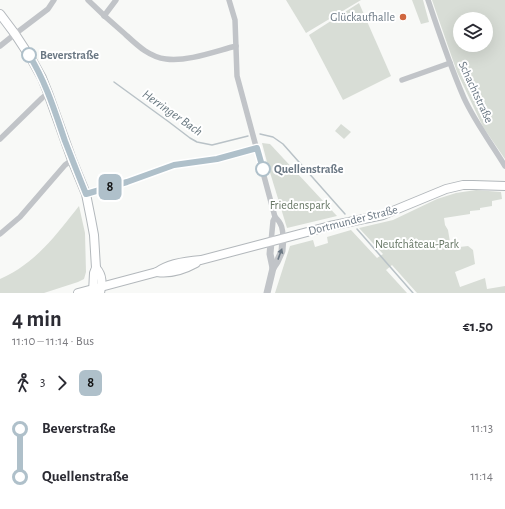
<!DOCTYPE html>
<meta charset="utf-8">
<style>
:root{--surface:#fff;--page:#f2f2f3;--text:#2b2b33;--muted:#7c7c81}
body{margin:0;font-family:"Alegreya Sans",sans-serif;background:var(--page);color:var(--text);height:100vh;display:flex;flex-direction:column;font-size:15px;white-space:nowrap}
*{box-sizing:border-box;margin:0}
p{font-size:13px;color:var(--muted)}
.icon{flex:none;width:22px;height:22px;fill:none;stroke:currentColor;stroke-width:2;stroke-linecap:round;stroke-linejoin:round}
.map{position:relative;height:293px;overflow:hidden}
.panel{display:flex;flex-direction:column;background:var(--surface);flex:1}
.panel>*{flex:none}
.badge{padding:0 8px;border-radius:6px;font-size:14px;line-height:26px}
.buttons{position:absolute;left:453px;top:12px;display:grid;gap:8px}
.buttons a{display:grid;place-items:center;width:40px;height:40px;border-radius:50%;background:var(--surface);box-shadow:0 4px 16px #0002;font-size:20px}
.map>.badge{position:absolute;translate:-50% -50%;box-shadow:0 0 0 2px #fff}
.legs{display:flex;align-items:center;gap:6px;height:44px;padding:0 12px;font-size:13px}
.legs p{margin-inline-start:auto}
.summary{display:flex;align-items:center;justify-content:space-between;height:68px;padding:0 12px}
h1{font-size:22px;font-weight:700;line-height:30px}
ul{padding:0 12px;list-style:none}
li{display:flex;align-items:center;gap:14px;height:48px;font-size:15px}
li i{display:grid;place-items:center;width:6px;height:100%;margin:0 5px;background:currentColor}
li i::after{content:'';width:10px;height:10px;margin:-5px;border:3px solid;border-radius:50%;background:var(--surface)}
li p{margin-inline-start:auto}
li:first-child i{background:linear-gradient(#0000 50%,currentColor 0)}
li:last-child i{background:linear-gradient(currentColor 50%,#0000 0)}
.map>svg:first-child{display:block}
.green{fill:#d8ddd6;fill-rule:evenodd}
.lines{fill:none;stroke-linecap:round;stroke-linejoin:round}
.stream{stroke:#b9c2c7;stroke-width:1.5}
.secondary-casing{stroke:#b3b8bc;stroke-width:10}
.minor{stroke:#c1c4c8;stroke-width:5.5}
.tertiary{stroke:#c1c4c8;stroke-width:7}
.secondary{stroke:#fff;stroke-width:8}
.oneway{fill:#6b7884}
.line-1-casing{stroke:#fff;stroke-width:9}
.line-1{stroke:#afc0ca;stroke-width:6}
.poi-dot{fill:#d0673f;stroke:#fff;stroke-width:1.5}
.stop-1-dot{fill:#fff;stroke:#afc0ca;stroke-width:2}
.labels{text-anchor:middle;stroke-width:4;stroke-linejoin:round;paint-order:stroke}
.poi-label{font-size:12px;fill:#6b7884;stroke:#fff;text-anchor:end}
.stop-label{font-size:12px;font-weight:bold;fill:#6b7884;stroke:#fff;text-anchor:start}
.street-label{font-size:12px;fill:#6b7884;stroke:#fff}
.park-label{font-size:12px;fill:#677765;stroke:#fff}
.water-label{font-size:13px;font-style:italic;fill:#67777f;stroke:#fff}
</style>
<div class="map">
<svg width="505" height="293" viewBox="0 0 505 293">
<rect width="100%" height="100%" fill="#f8f9f7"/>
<g class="green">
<path d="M 286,0 L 361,0 L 306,33 Z"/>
<path d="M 412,0 L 423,0 L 429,22 L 421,24 Z"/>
<path d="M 432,0 L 505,0 L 505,159 L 483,127 L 457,72 ZM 460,19 L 486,19 L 486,45 L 460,45 Z"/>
<path d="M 359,3 L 391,76 L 343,100 L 309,35 Z"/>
<path d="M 341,124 L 351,132 L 344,139 L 335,131 Z"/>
<path d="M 262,143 L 270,144 L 337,216 L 287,228 L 268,166 Z"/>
<path d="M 476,190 L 501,192 L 502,199 L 492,201 L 492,206 L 480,208 L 480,210 L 470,211 L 470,214 L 444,218 L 445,225 L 448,230 L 451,248 L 468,246 L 473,250 L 475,264 L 455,272 L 460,287 L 485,278 L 487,289 L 505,286 L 505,293 L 417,293 L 392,265 L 386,270 L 407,293 L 275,293 L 290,246 L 313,240 L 315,247 L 328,243 L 327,237 L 351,230 L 377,258 L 383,254 L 359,228 L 393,220 L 437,199 L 456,193 Z"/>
<path d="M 79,206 L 85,233 L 86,272 L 84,279 L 78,282 L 44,293 L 0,293 L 0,279 C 35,264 56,235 79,206 Z"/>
</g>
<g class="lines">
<g class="stream">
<path d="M 114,82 L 169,122 L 190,138 L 197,142 L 212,145 L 248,136"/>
<path d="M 260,134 L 273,137 L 283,144 L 345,214"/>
<path d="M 357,229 L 413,293"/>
</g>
<defs>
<g id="secondary">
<path d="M 0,14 L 15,34 L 32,60 L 42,78 L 48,93 L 72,160 L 86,194 L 91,219 L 94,235 L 96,268 L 94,273 L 93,293"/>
<path d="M 96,268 C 103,276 102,283 100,293"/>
<path d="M 157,272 C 170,274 185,269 196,263"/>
<path d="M 78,293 L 157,272 C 168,264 187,261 201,260 L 330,226 L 383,215 L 446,189 L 463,185 L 473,185 L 505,186"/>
</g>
</defs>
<use href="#secondary" class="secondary-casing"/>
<g class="minor">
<path d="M 88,0 C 100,12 112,23 125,34 C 137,45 149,57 166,59 C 187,62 216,51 236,46"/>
<path d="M 229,0 L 235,20 L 237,76 L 275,217 C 282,223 283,230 283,238"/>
<path d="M 428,0 C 439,33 450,66 464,98 C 475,122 491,143 505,166"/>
<path d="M 104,16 L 116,0"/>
<path d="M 0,46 L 15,34 L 48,9 L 54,0"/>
<path d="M 402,80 L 450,63"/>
<path d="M 0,139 L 42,98 L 48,93"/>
<path d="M 86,194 L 127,182 L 175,165 L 217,159 L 257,148"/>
<path d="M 0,234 L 20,217 L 65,165 L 72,160"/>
<path d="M 271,242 L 273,221 L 275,217"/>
</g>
<g class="tertiary">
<path d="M 271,242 L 270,254 L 273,268"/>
<path d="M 267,293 L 273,268 L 277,262 L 282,251 L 283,238"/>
</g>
<use href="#secondary" class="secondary"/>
</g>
<defs><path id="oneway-solid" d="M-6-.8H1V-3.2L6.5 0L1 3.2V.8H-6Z"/></defs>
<use class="oneway" href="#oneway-solid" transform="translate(280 254) rotate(-70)"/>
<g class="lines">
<defs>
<path id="line-1" d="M 29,55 C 46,82 55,112 65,141 C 72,159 79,177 86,194 L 127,182 L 174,165 L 217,159 L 257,148 L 263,169"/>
</defs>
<use href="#line-1" class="line-1-casing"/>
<use href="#line-1" class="line-1"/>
</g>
<circle class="poi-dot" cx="403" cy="17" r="4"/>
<g class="stop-1-dot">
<circle cx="29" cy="55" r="7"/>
<circle cx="263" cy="169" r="7"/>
</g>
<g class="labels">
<g class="poi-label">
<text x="395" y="21">Glückaufhalle</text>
</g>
<g class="stop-label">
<text x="40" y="59">Beverstraße</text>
<text x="274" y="173">Quellenstraße</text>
</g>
<g class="street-label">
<text transform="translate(476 92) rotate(65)" y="4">Schachtstraße</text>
<text transform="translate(353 220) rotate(-14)" y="4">Dortmunder Straße</text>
</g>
<g class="park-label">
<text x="300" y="209">Friedenspark</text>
<text x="417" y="248">Neufchâteau-Park</text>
</g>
<g class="water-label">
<text transform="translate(173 112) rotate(35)" y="5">Herringer Bach</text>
</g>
</g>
</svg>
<div class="buttons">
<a><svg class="icon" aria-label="layers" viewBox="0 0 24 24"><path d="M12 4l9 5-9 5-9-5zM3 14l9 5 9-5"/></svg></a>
</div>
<b class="badge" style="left:110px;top:187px;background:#afc0ca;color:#111">8</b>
</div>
<section class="panel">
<div class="summary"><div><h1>4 min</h1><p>11:10 – 11:14 · Bus</p></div><b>€1.50</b></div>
<div class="legs"><svg class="icon" aria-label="walk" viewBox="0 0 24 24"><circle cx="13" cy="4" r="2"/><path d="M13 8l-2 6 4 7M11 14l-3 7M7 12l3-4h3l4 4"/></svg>3<svg class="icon" aria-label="forward" viewBox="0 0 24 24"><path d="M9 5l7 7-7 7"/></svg><b class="badge" style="background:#afc0ca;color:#111">8</b></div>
<ul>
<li><i style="color:#afc0ca"></i><b>Beverstraße</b><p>11:13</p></li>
<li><i style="color:#afc0ca"></i><b>Quellenstraße</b><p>11:14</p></li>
</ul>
</section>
